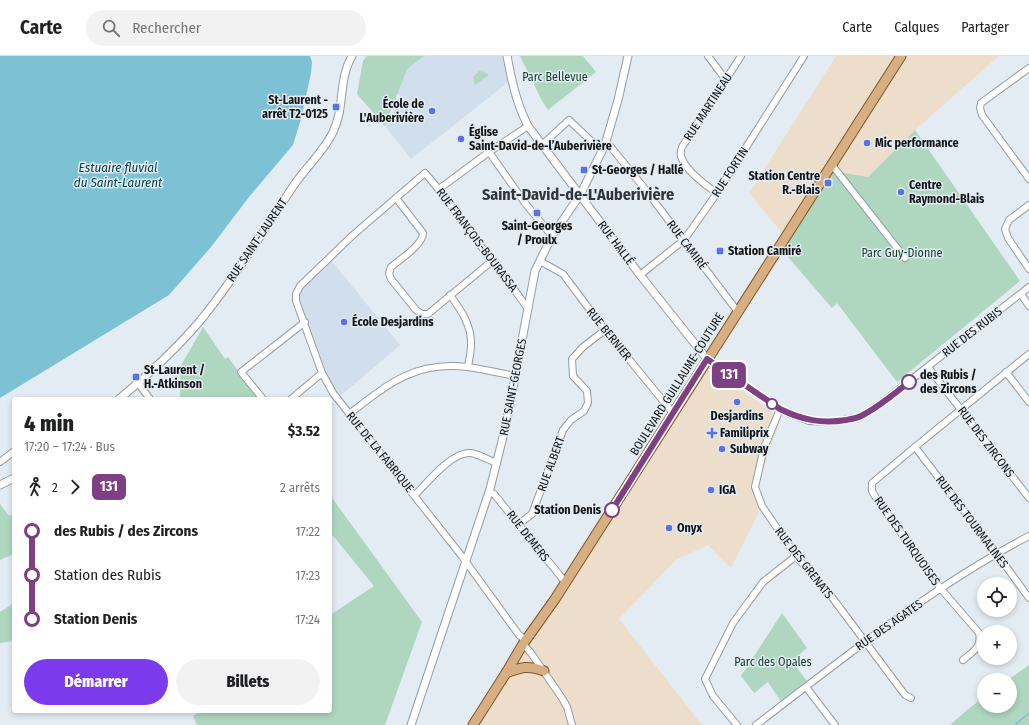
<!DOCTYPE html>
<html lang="fr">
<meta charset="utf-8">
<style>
:root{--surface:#fff;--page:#f2f2f2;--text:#202124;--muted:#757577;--line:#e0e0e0;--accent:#7c3aed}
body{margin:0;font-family:"Fira Sans Condensed",sans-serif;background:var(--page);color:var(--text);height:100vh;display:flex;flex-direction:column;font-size:15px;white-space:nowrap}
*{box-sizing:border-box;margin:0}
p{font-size:13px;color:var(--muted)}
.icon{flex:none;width:22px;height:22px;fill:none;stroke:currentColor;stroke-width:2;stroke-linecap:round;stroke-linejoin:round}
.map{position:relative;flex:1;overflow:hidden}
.side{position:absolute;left:12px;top:341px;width:320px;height:316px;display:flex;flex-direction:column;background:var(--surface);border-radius:4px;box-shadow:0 2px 6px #0003}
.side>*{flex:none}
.badge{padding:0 8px;border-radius:6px;font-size:14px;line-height:26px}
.controls{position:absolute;left:977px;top:521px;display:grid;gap:8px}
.controls a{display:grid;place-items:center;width:40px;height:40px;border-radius:50%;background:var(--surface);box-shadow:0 2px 6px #0003;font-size:20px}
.map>.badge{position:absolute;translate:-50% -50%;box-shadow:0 0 0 2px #fff}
.legs{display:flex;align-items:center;gap:6px;height:44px;padding:0 12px;font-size:13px}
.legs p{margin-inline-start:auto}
.summary{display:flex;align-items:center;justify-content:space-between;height:68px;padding:0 12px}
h1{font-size:22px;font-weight:800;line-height:30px}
.action{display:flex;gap:8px;margin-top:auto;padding:8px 12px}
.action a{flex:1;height:46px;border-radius:24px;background:var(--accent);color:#fff;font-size:16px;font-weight:800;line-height:46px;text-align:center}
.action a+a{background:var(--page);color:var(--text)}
ul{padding:0 12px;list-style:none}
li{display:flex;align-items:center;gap:14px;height:44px;font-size:15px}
li i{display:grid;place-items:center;width:6px;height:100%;margin:0 5px;background:currentColor}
li i::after{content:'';width:10px;height:10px;margin:-5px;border:3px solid;border-radius:50%;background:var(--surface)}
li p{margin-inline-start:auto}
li:first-child i{background:linear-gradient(#0000 50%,currentColor 0)}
li:last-child i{background:linear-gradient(currentColor 50%,#0000 0)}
header{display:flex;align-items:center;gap:24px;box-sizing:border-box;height:56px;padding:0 20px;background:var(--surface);border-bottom:1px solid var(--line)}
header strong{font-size:19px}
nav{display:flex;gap:22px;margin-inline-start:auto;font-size:14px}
.search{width:280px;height:36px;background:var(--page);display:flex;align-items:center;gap:10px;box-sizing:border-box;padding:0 14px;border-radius:22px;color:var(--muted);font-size:15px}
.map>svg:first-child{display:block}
.commercial{fill:#eddecc}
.built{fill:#d0dfeb}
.green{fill:#afd7c0}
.water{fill:#7dc1d4}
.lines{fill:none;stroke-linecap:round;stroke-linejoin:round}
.stream{stroke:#7dc1d4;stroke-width:1.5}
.minor-casing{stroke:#949ca2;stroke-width:8}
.tertiary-casing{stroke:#949ca2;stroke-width:9}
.primary-casing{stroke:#815626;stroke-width:11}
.minor{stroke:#fff;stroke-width:6}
.tertiary{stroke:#fff;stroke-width:7}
.primary{stroke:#d8af82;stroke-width:9}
.line-1-casing{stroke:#fff;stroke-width:9}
.line-1{stroke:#7e4082;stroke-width:6}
.poi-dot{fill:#5a71e7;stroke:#e3ecf3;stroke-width:1.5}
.stop-1-dot{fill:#fff;stroke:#7e4082;stroke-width:2}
.labels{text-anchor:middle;stroke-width:3;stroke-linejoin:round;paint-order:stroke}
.park-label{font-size:12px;fill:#103d28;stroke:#e3ecf3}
.poi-label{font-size:12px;font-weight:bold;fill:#111416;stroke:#e3ecf3;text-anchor:start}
.street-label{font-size:12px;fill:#111416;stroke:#e3ecf3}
.stop-label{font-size:12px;font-weight:bold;fill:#111416;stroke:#e3ecf3;text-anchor:start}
.water-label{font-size:13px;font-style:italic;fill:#00404e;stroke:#e3ecf3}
.district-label{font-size:16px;font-weight:bold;fill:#30363c;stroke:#e3ecf3}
</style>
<header>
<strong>Carte</strong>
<div class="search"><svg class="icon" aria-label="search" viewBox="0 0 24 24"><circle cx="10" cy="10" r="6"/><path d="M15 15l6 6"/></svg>Rechercher</div>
<nav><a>Carte</a><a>Calques</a><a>Partager</a></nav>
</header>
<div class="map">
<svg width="1029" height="669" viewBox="0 0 1029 669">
<rect width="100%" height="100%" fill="#e3ecf3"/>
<g class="commercial">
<path d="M 836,0 L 999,0 L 915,74 L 868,121 L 783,178 L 749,137 Z"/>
<path d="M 701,304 L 781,363 L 757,430 L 758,458 L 731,512 L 708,489 L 676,504 L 619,563 L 702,669 L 477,669 L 637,407 Z"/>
</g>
<g class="built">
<path d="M 364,0 L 506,0 L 511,24 L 411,103 L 385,70 L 400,40 Z"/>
<path d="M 330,203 L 400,289 L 338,342 L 324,313 L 298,244 L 300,230 Z"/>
</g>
<g class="green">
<path d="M 367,0 L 424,0 L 407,13 L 385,70 L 357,38 L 363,5 Z"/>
<path d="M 520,0 L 583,0 L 596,16 L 548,54 L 542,45 Z"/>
<path d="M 479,15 L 484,16 L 489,19 L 475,29 L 473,21 Z"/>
<path d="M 915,74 L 1020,225 L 897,326 L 837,247 L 832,252 L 781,193 L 832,115 L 868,121 Z"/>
<path d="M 203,271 L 225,303 L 228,301 L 259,343 L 180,343 L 180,311 Z"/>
<path d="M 330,439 L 422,566 L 385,669 L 197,669 L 193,660 L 201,655 L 234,655 L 236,657 L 239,655 L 330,655 L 330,559 L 374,530 L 330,476 Z"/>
<path d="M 0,448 L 9,460 L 14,458 L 14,498 L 0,504 Z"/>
<path d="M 14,547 L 14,585 L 0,587 L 0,556 Z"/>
<path d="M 782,557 L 807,592 L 792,605 L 809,628 L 783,649 L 768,626 L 754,637 L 741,620 Z"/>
<path d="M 1029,609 L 1029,669 L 950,669 L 967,654 L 984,641 L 984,650 L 1010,650 L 1010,624 L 1008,624 Z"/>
</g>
<path class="water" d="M 0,0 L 310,0 L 312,6 L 311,17 L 301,63 L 293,89 L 249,141 L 211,191 L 169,239 L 0,342 Z"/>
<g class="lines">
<path class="stream" d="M 1015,669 L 1029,657"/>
<defs>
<g id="minor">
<path d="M 708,0 L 726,24"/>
<path d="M 1029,12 L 981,47 L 980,52 L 982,59 L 1029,123"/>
<path d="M 542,89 L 569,64 L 591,85 L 598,89 L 610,90 L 645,133 L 738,256"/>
<path d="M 489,96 L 525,147 L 552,180"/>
<path d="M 832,109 L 905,202"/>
<path d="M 439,133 L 489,96 L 528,70"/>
<path d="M 717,137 C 706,130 684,113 681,100 C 680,97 681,94 682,91 L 741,0"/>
<path d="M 396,142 L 423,177 C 423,189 400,203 391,211 L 389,217 L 391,223 L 416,254 L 422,258 L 428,258 L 492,205"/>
<path d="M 1029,149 L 1009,164 L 1005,173 L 1008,182 L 1029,213"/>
<path d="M 540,205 L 563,218 L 605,274 L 673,357"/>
<path d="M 640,219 L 684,184 L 717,137 L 804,0"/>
<path d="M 1021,238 L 1029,250"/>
<path d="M 450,239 C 461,254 472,270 471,289 C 471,296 469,304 468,311"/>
<path d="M 707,303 L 780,353 L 790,358 L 809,365 L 832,366 L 860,361 L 884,345 L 1029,231"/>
<path d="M 928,311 L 1029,442"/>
<path d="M 1006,316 L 1029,346"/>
<path d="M 138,327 L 150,343"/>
<path d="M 263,343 L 241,316 L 305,266"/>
<path d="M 291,343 L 322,317"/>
<path d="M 780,353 L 764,392 L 755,431 L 762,450 L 796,500 L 831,540 L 905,639 L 911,642"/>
<path d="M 349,358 C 388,328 415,305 467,311 C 483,313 499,317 515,320"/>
<path d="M 915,391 L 997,498 L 1029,542"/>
<path d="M 0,406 L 13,396"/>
<path d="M 489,436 L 494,438 L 566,527"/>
<path d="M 415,439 C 427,427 452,395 471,397 C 480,399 489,404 497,407"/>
<path d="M 519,468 L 532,458 L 563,374 L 571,364 L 584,355 L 588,347 L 587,335 L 573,320 L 572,303 L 583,291 L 605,274"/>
<path d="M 526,584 L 519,579 L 461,499 L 333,337 L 322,317 L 296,245 L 296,238 L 300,230 L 353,179 L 425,117 C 446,141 464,168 483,193 C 498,213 514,232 528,253"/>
<path d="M 523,588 L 531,597 L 562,642 L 567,651 L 572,669"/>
<path d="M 963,604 C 973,595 982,592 979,577 L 941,533 L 876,442 L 872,435 L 872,427 L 915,391 L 1029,298"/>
<path d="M 806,631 L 835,669"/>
<path d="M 737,669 L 713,640 L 705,623 L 733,567 L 763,526 L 796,500"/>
<path d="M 756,669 C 844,602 931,531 1029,480"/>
</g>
<g id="tertiary">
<path d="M 507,0 C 512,26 516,46 528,70 L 640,219 L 707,303"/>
<path d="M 119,343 C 148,319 176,293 200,265 C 234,223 262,177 292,132 C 304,113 323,97 333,76 C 345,52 338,24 352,0"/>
<path d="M 0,429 L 14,422"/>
<path d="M 411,669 L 490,433 L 506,369 L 535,215 L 552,180 L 580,139 L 605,89 L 618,44 L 628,0"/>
</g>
<g id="primary">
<path d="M 506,617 C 522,611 528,609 544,615"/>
<path d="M 473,669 L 506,617 L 523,588 L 555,543 L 901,0"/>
</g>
</defs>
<use href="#minor" class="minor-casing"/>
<use href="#tertiary" class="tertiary-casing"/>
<use href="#primary" class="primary-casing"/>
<use href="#minor" class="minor"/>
<use href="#tertiary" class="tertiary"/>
<use href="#primary" class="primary"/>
</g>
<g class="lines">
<defs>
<path id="line-1" d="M 612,454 L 707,303 L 780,353 C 802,364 822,368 846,364 C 851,363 857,362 861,360 C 879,351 894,338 909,326"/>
</defs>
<use href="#line-1" class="line-1-casing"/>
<use href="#line-1" class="line-1"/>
</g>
<g class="poi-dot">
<rect x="332" y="47" width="8" height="8" rx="2"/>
<circle cx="432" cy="55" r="4"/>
<circle cx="461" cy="83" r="4"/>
<circle cx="867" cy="87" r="4"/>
<rect x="580" y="110" width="8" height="8" rx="2"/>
<rect x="824" y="123" width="8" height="8" rx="2"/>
<circle cx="901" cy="136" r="4"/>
<rect x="533" y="153" width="8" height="8" rx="2"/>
<rect x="716" y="191" width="8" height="8" rx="2"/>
<circle cx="344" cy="266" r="4"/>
<rect x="132" y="317" width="8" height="8" rx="2"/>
<circle cx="737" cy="346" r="4"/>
<path d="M710 371h4v4h4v4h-4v4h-4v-4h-4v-4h4z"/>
<circle cx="722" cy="393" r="4"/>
<circle cx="711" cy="434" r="4"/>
<circle cx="669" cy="472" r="4"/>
</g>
<g class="stop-1-dot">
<circle cx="909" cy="326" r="7"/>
<circle cx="772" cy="348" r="5"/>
<circle cx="612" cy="454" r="7"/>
</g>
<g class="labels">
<g class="park-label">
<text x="555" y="25">Parc Bellevue</text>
<text x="902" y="201">Parc Guy-Dionne</text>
<text x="773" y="610">Parc des Opales</text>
</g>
<g class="poi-label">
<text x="328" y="48" text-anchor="end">St-Laurent -<tspan x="328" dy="14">arrêt T2-0125</tspan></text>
<text x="424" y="52" text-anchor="end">École de<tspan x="424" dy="14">L'Auberivière</tspan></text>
<text x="469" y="80">Église<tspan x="469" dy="14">Saint-David-de-l’Auberivière</tspan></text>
<text x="875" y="91">Mic performance</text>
<text x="592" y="118">St-Georges / Hallé</text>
<text x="820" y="124" text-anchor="end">Station Centre<tspan x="820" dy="14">R.-Blais</tspan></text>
<text x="909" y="133">Centre<tspan x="909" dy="14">Raymond-Blais</tspan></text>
<text x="537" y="174" text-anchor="middle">Saint-Georges<tspan x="537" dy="14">/ Proulx</tspan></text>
<text x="728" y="199">Station Camiré</text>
<text x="352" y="270">École Desjardins</text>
<text x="144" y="318">St-Laurent /<tspan x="144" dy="14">H.-Atkinson</tspan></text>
<text x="737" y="364" text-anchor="middle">Desjardins</text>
<text x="720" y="381">Familiprix</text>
<text x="730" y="397">Subway</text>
<text x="719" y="438">IGA</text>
<text x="677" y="476">Onyx</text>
</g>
<g class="street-label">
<text transform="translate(708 51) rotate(-57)" y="4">RUE MARTINEAU</text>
<text transform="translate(730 116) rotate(-57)" y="4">RUE FORTIN</text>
<text transform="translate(257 184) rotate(-56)" y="4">RUE SAINT-LAURENT</text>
<text transform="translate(477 184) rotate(53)" y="4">RUE FRANÇOIS-BOURASSA</text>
<text transform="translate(616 187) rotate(53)" y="4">RUE HALLÉ</text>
<text transform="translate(687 189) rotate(53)" y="4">RUE CAMIRÉ</text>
<text transform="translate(972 276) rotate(-38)" y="4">RUE DES RUBIS</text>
<text transform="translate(609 278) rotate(51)" y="4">RUE BERNIER</text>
<text transform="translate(677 328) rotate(-58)" y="4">BOULEVARD GUILLAUME-COUTURE</text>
<text transform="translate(513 331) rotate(-79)" y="4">RUE SAINT-GEORGES</text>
<text transform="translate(986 386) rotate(53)" y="4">RUE DES ZIRCONS</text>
<text transform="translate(380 396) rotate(51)" y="4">RUE DE LA FABRIQUE</text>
<text transform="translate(551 408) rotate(-70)" y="4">RUE ALBERT</text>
<text transform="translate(972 466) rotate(53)" y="4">RUE DES TOURMALINES</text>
<text transform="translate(528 480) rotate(52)" y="4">RUE DEMERS</text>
<text transform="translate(907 485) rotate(55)" y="4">RUE DES TURQUOISES</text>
<text transform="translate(804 507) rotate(52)" y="4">RUE DES GRENATS</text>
<text transform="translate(889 569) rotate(-35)" y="4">RUE DES AGATES</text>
</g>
<g class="stop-label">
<text x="920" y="323">des Rubis /<tspan x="920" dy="14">des Zircons</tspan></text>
<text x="601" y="458" text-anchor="end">Station Denis</text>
</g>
<g class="water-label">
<text x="118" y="116">Estuaire fluvial<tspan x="118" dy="15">du Saint-Laurent</tspan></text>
</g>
<g class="district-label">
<text x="578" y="144">Saint-David-de-L'Auberivière</text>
</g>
</g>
</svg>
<div class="controls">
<a><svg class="icon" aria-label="locate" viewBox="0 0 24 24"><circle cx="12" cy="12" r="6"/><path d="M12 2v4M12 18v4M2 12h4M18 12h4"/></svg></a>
<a>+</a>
<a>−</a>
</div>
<b class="badge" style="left:729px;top:319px;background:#7e4082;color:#fff">131</b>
<section class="side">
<div class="summary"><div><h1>4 min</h1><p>17:20 – 17:24 · Bus</p></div><b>$3.52</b></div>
<div class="legs"><svg class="icon" aria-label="walk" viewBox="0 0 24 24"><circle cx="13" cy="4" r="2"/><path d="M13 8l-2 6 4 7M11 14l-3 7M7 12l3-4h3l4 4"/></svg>2<svg class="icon" aria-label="forward" viewBox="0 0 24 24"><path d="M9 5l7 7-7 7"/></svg><b class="badge" style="background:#7e4082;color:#fff">131</b><p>2 arrêts</p></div>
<ul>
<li><i style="color:#7e4082"></i><b>des Rubis / des Zircons</b><p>17:22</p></li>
<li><i style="color:#7e4082"></i><span>Station des Rubis</span><p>17:23</p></li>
<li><i style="color:#7e4082"></i><b>Station Denis</b><p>17:24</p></li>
</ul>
<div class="action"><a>Démarrer</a><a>Billets</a></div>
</section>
</div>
